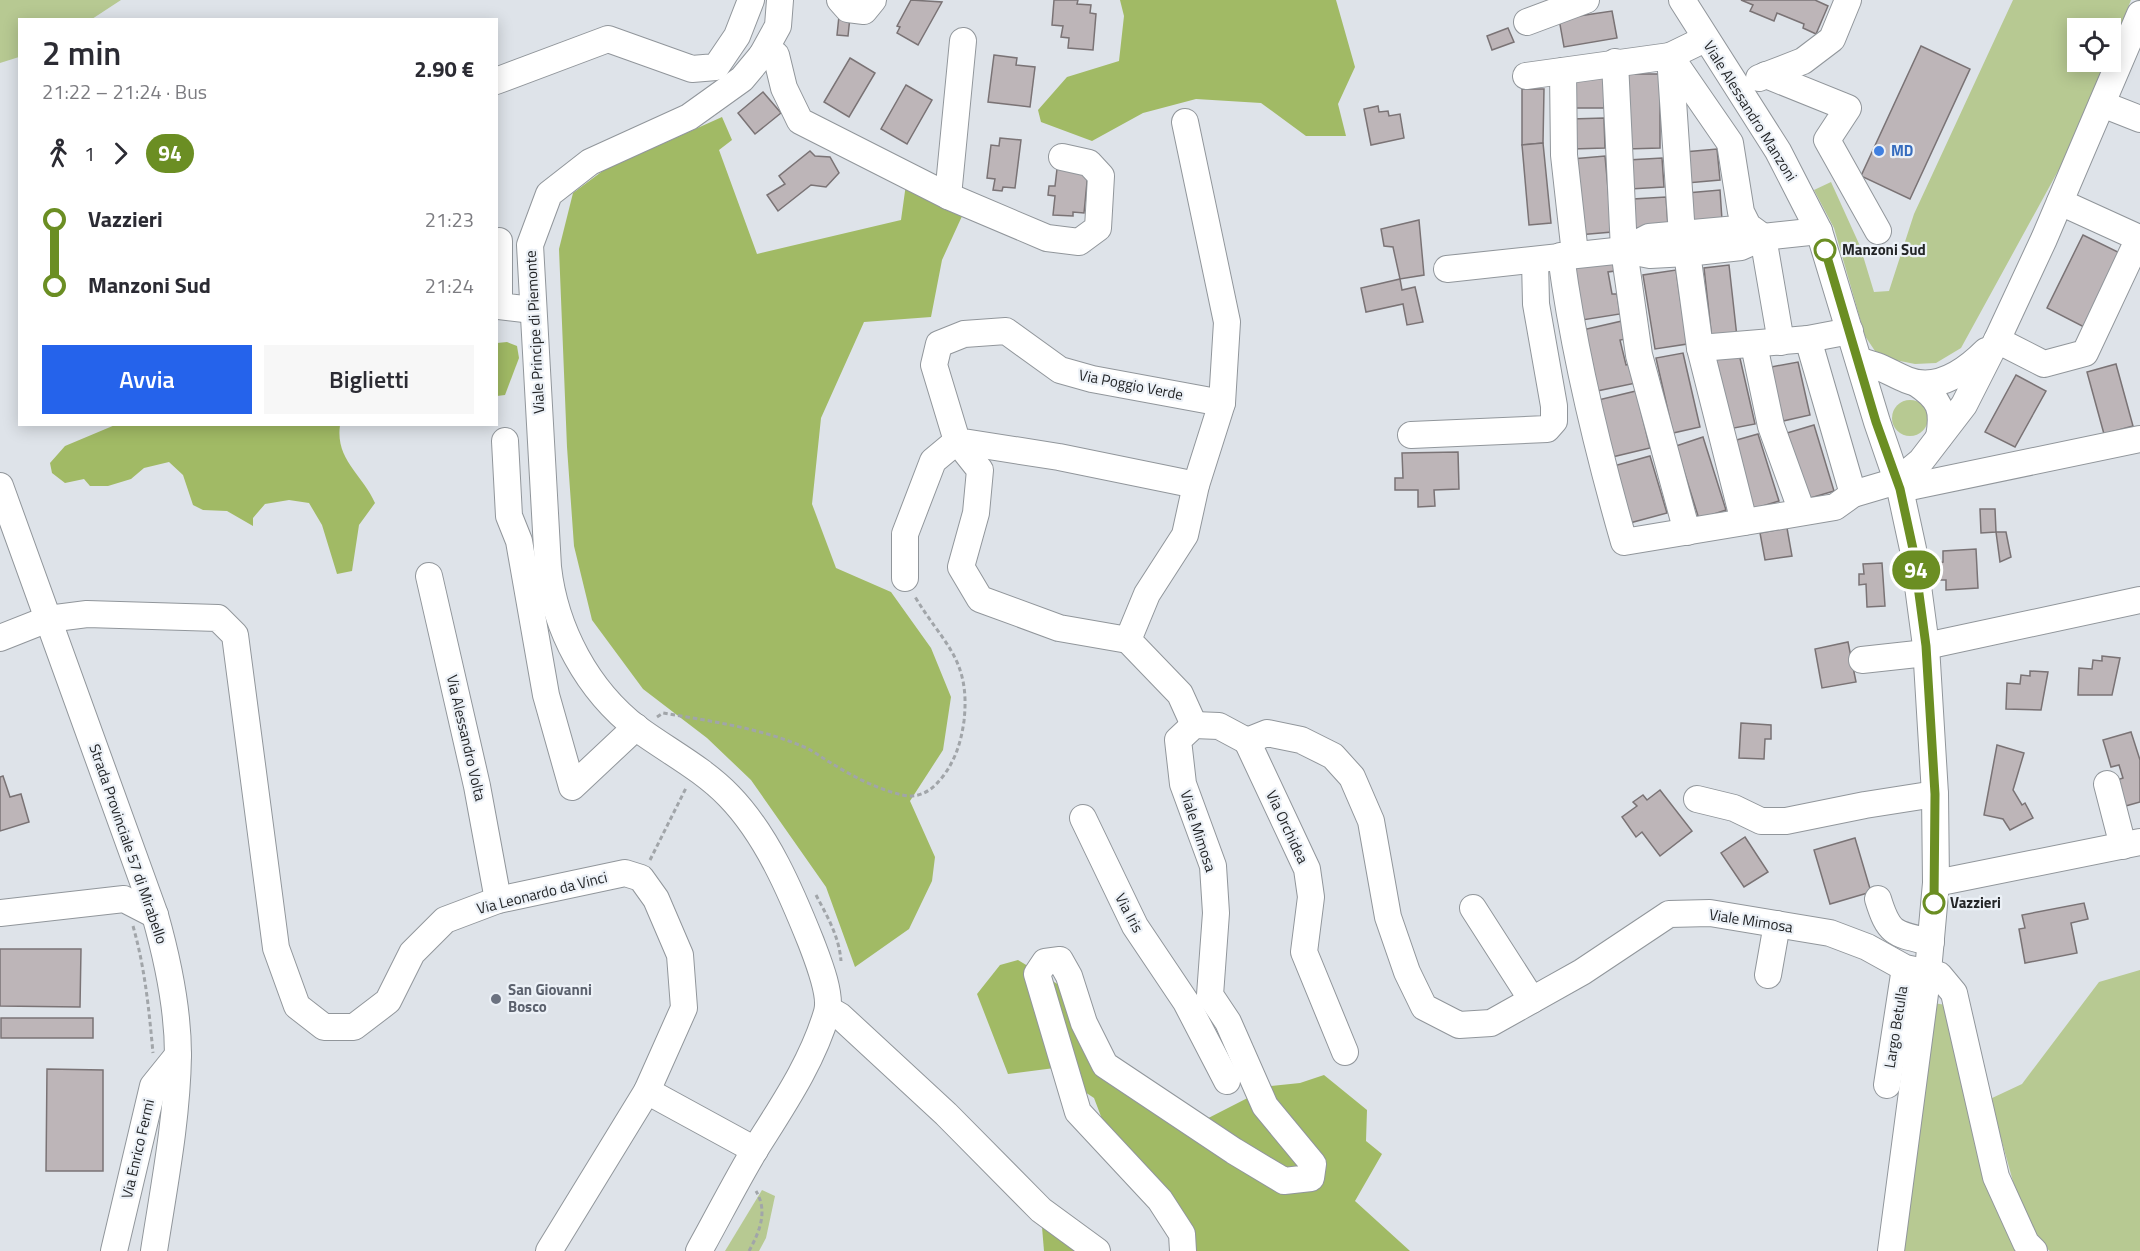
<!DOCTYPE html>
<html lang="it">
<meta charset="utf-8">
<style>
:root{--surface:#fff;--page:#f7f7f7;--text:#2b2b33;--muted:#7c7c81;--accent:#2563eb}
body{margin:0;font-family:"Titillium Web",sans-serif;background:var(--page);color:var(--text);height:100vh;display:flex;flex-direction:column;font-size:22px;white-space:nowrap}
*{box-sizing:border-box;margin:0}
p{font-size:20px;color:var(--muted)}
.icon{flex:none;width:33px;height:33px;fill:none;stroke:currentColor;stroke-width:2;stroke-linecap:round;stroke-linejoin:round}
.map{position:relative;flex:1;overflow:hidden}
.sheet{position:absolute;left:18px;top:18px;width:480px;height:408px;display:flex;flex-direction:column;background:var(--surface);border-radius:0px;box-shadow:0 3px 15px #0003}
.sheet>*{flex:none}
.badge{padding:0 12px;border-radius:20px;font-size:21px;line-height:39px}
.tools{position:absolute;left:2067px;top:18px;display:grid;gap:12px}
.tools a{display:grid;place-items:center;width:54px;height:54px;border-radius:0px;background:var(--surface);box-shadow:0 3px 15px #0003;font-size:30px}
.map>.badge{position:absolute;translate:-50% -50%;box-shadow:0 0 0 3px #fff}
.legs{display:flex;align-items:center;gap:9px;height:66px;padding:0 24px;font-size:20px}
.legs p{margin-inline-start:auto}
.summary{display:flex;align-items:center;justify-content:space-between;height:102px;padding:0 24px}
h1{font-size:33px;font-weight:600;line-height:45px}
.cta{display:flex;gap:12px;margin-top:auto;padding:12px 24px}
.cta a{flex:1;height:69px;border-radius:0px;background:var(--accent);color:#fff;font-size:24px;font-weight:600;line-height:69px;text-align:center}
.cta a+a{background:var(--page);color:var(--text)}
ul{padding:0 24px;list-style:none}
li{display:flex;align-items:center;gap:21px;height:66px;font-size:22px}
li i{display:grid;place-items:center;width:9px;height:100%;margin:0 8px;background:currentColor}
li i::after{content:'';width:15px;height:15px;margin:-8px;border:4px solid;border-radius:50%;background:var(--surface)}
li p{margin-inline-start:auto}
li:first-child i{background:linear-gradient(#0000 50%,currentColor 0)}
li:last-child i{background:linear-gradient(currentColor 50%,#0000 0)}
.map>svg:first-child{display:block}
.green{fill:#b7c992}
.forest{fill:#a1ba65}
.building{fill:#bdb5b8;stroke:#7a7375;stroke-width:1.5}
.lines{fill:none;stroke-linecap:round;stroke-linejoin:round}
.minor-casing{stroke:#91969b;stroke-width:28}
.path{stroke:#a1a5a9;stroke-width:3;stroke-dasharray:4.5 3;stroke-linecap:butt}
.minor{stroke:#fff;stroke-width:26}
.line-1-casing{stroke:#fff;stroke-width:14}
.line-1{stroke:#6b8e23;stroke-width:9}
.shop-dot{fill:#3f7fe0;stroke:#ecf1f7;stroke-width:2}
.stop-1-dot{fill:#fff;stroke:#6b8e23;stroke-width:3}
.worship-dot{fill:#6b7280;stroke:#ecf1f7;stroke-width:2}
.labels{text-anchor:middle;stroke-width:4.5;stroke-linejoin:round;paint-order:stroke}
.street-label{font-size:15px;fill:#232527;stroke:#ecf1f7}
.shop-label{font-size:15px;font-weight:bold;fill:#366cbe;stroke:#ecf1f7;text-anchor:start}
.stop-label{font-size:15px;font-weight:bold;fill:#232527;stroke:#ecf1f7;text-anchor:start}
.worship-label{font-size:15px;font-weight:bold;fill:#5b616d;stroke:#ecf1f7;text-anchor:start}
</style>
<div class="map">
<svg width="2140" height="1251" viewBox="0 0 2140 1251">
<rect width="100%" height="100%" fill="#dee3e9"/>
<g class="green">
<path d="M 0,0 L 121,0 L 92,19 L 20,20 L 19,57 L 0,63 Z"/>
<path d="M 2013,0 L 2131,0 L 2111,50 L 2110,28 L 2078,28 L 2078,62 L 2106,62 L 2069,151 L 1961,348 L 1936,363 L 1915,364 L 1890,359 L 1875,351 L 1865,336 L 1834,228 L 1814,190 L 1831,182 L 1860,246 L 1874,292 L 1889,291 L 1914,214 Z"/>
<circle cx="1910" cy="418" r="18"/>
<path d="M 2140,970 L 2140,1251 L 2050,1251 L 2034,1239 L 2026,1228 L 1990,1099 L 2022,1084 L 2099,982 Z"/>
<path d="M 1933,1003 L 1946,1005 L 2020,1251 L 1898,1251 Z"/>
<path d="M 762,1190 L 775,1196 L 766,1238 L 759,1251 L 725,1251 Z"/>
</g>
<g class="forest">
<path d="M 1120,0 L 1336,0 L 1355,67 L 1338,104 L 1346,136 L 1306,136 L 1261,103 L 1196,99 L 1143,113 L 1092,141 L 1041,122 L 1038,110 L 1067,77 L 1119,61 L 1124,16 Z"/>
<path d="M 722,117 L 732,140 L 719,150 L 757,254 L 901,220 L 906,184 L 963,214 L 942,260 L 931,317 L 864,322 L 821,418 L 812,504 L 836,568 L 891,592 L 931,648 L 951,697 L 943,750 L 910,801 L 935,857 L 932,881 L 909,929 L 855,967 L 826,887 L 751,780 L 707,738 L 643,689 L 592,620 L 574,546 L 567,447 L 559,249 L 573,193 L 604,170 Z"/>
<path d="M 507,342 L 517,346 L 519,358 L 505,395 L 497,396 L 497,343 Z"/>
<path d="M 115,425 L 340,425 C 335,460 363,475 375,503 L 359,525 L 352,571 L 337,574 L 322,525 L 309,503 L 289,500 L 265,504 L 253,518 L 253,526 L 227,511 L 203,510 L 193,505 L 183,475 L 169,462 L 144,468 L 131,479 L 108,486 L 90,486 L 84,479 L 65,483 L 52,473 L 50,463 L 65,446 Z"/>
<path d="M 1018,960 L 1059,985 L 1086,1044 L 1183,1131 L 1271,1086 L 1300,1083 L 1324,1075 L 1367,1110 L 1366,1141 L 1382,1154 L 1355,1201 L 1410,1251 L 1192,1251 L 1105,1127 L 1094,1098 L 1085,1092 L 1070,1066 L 1008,1074 L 977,994 L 1000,965 Z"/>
<path d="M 1042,1227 L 1068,1240 L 1082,1251 L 1044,1251 Z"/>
</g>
<g class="building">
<path d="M 911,0 L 942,2 L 918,45 L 897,33 L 900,27 L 897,26 Z"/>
<path d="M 1054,0 L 1078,0 L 1077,4 L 1091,5 L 1090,13 L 1096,14 L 1093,50 L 1068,48 L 1069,38 L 1061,37 L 1063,26 L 1052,25 Z"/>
<path d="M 1741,0 L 1815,0 L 1828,6 L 1816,34 L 1803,28 L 1804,24 L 1777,13 L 1774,21 L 1750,11 L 1753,5 Z"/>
<path d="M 1612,11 L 1617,38 L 1564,47 L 1559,19 Z"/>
<path d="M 839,16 L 850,17 L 848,36 L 837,35 Z"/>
<path d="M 1508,28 L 1514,42 L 1492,50 L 1487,36 Z"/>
<path d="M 1921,46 L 1970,69 L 1910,199 L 1861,176 Z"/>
<path d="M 994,55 L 1017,58 L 1016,65 L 1035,67 L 1030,107 L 988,102 Z"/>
<path d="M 850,58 L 875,73 L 849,117 L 824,102 Z"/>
<path d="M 1626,74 L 1660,74 L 1660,148 L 1626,149 Z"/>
<path d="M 1604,78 L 1604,108 L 1571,108 L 1570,79 Z"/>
<path d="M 906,85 L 932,100 L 907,144 L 881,129 Z"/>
<path d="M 1522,89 L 1544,89 L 1543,143 L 1522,145 Z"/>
<path d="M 763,92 L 781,113 L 755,134 L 738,113 Z"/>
<path d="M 1378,106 L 1379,112 L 1388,111 L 1389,116 L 1400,114 L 1404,138 L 1371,145 L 1364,109 Z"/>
<path d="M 1604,118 L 1605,148 L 1572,149 L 1571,119 Z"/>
<path d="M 1000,138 L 1021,140 L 1015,188 L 1003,187 L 1002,191 L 993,190 L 995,179 L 987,178 L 991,145 L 999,146 Z"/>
<path d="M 1543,143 L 1551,223 L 1529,225 L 1522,145 Z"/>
<path d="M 1717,149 L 1720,180 L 1687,183 L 1684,152 Z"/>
<path d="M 810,151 L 815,156 L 830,157 L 839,173 L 826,187 L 811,185 L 778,211 L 767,195 L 785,184 L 779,176 Z"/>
<path d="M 1605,156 L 1612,232 L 1578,235 L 1572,159 Z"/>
<path d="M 1662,158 L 1664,187 L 1630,189 L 1628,160 Z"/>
<path d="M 1057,169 L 1088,172 L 1084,213 L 1073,212 L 1073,216 L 1053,215 L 1055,196 L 1048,195 L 1049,186 L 1055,186 Z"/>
<path d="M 1720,190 L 1722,220 L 1690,222 L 1687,193 Z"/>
<path d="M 1666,197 L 1668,226 L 1635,228 L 1633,199 Z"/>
<path d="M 1419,220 L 1424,275 L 1400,279 L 1393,247 L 1384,246 L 1381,229 Z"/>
<path d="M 2083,235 L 2122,254 L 2086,328 L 2047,308 Z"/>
<path d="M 1613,260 L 1615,271 L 1608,272 L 1612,294 L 1617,294 L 1620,314 L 1576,321 L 1567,267 Z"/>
<path d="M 1729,265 L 1737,337 L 1712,340 L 1704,268 Z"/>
<path d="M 1676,270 L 1687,344 L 1655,349 L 1643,275 Z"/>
<path d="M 1400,279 L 1402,290 L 1415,287 L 1423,322 L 1407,325 L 1403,304 L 1366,312 L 1361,288 Z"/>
<path d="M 1622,321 L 1626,339 L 1620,340 L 1626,365 L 1632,364 L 1636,383 L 1592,392 L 1588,372 L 1594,371 L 1589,347 L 1582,348 L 1578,331 Z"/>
<path d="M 1683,353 L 1700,427 L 1673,433 L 1656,358 Z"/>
<path d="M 1739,354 L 1755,424 L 1729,429 L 1714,360 Z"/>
<path d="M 1798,362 L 1810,415 L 1783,421 L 1771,367 Z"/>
<path d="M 2116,364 L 2133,426 L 2104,434 L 2087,372 Z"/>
<path d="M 2016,375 L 2046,391 L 2015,447 L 1985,432 Z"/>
<path d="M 1636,391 L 1650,448 L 1608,458 L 1594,401 Z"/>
<path d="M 1814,425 L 1834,491 L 1807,499 L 1787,433 Z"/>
<path d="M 1758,434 L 1779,501 L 1753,509 L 1733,441 Z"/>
<path d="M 1703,437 L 1726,510 L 1699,519 L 1676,446 Z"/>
<path d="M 1458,452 L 1459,489 L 1434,490 L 1435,506 L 1418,507 L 1418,490 L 1395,490 L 1395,478 L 1403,478 L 1402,453 Z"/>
<path d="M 1650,456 L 1667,513 L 1626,524 L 1610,467 Z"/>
<path d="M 1980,509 L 1995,509 L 1996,532 L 1981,533 Z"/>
<path d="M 1787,528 L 1792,556 L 1765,560 L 1760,533 Z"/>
<path d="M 1996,532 L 2006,532 L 2011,557 L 2000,562 Z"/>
<path d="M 1976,549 L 1978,588 L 1946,590 L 1946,580 L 1938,580 L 1937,563 L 1943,562 L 1943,551 Z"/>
<path d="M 1882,563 L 1885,606 L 1867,607 L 1866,584 L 1859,585 L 1859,574 L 1864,574 L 1863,564 Z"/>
<path d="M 1848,642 L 1856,682 L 1822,688 L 1815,649 Z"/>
<path d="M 2102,656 L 2120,658 L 2112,695 L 2078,695 L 2079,668 L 2092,669 L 2093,660 L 2102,661 Z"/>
<path d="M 2030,671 L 2048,672 L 2041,710 L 2006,709 L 2007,683 L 2020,684 L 2021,675 L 2030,676 Z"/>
<path d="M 1741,723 L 1771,725 L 1771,739 L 1765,739 L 1764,759 L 1739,758 Z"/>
<path d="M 2131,732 L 2140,760 L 2140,802 L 2122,807 L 2114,781 L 2123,778 L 2119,765 L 2111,767 L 2103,740 Z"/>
<path d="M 1997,745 L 2024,753 L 2013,790 L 2022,805 L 2025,803 L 2033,818 L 2010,830 L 2003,819 L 1984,815 Z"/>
<path d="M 3,776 L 10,797 L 21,794 L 29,822 L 0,831 L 0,777 Z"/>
<path d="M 1660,790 L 1692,831 L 1660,856 L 1642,832 L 1636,837 L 1622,817 L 1637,806 L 1633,802 L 1643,795 L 1647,800 Z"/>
<path d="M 1745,837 L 1768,872 L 1744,887 L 1721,853 Z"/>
<path d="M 1855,838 L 1871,892 L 1830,904 L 1814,850 Z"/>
<path d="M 2084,903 L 2088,919 L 2071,923 L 2077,953 L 2025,963 L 2019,929 L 2025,928 L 2022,915 Z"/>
<path d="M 0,949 L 81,949 L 80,1007 L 0,1006 Z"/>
<rect x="1" y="1018" width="92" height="20"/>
<path d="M 47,1069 L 103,1070 L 103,1171 L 46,1171 Z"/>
</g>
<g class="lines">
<defs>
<g id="minor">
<path d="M 840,0 L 848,9 L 864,11 L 873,0"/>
<path d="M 1682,0 L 1778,151 L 1819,231 L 1877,422 L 1900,489 L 1913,549 L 1926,646 L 1935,794 L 1936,883 L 1928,971 L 1891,1251"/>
<path d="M 1527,22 L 1586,0"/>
<path d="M 762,55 L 776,55 L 784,88 L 800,121 L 948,196 L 1047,238 L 1079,242 L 1098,228 L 1101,176 L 1089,163 L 1062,157"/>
<path d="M 1615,62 L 1624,250 L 1639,355 L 1687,532"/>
<path d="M 1563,71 L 1564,155 L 1575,254"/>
<path d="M 1766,75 L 1848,108 L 1827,140 L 1878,231"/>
<path d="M 1526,76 L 1670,56 L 1730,143 L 1741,212 L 1748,226 L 1763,237 L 1781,342"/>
<path d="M 1759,78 L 1803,61 L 1832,39 L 1848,0"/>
<path d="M 496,81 L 608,39 L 692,69 L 716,67 L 737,36 L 751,0"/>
<path d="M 2102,104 L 2140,119"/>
<path d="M 1185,122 L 1227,322 L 1222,403 L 1196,485 L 1185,535 L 1147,594 L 1128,640 L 1180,694 L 1194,725"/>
<path d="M 948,196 L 963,41"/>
<path d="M 1682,235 L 1670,56 L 1705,39"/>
<path d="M 1763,237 L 1737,229 L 1649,237 L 1624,250 L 1650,255 L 1687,253 L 1741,247 L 1763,237 L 1819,231"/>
<path d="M 499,241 L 499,306 L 533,310"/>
<path d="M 1687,253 L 1700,348 L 1744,522"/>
<path d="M 1561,256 C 1574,354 1597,448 1624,542 L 1835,507 L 1853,494 L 1897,481 L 1921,461 L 1964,405 L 1997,340 L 2044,239 L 2140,14"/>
<path d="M 1447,269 L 1624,250"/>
<path d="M 1808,339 L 1853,494"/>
<path d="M 1997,340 L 2044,364 L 2085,353 L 2139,238 L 2060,202"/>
<path d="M 1754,345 L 1771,426 L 1802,512"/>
<path d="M 1700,348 L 1808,339 L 1850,331"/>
<path d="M 1859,361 C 1878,364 1890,373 1907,380 C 1937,392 1966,371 1986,351"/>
<path d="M 1916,383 C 1940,399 1944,409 1939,437"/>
<path d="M 1411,435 L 1547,429 L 1554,421 L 1554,406 L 1536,304 L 1535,260"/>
<path d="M 505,441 L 509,516 L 519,541 L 546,695 L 572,787 L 636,727"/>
<path d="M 1196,485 L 1059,457 L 957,441 L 934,365 L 939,344 L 964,334 L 1006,331 L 1060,370 L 1092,379 L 1222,403"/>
<path d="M 0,486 L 155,915 C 168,961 178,1008 178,1055 C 177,1121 164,1186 154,1251"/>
<path d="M 1900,489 L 2140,439"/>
<path d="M 429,576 L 477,786 L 498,900"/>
<path d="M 905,578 L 905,534 L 933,461 L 957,441 L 980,470 L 976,513 L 961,567 L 980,599 L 1059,628 L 1128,640"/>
<path d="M 0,638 L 48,619 L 87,614 L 218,618 L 235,635 L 276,948 L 297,1006 L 324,1027 L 354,1027 L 388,1001 L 412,953 L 445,920 L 498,900 L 625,873 L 641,878 L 656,899 L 680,955 L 684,1008 L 647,1091 L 549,1251"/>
<path d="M 1926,646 L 2140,600"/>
<path d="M 1862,660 L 1926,653"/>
<path d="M 1247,741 L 1307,869 L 1311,897 L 1304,952 L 1345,1052"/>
<path d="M 2107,784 L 2123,846"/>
<path d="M 1697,799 L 1734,808 L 1761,821 L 1786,821 L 1865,805 L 1935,794"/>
<path d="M 1083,818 L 1135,926 L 1186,1002 L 1227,1081"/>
<path d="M 1936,883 L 2140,842"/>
<path d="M 1878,899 C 1889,935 1895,934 1931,942"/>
<path d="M 1473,908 L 1532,1000"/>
<path d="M 0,913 L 124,899 L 155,915"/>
<path d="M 1768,975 L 1777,924"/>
<path d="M 828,1009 L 840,1016 L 946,1114 L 1041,1210 L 1097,1251"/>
<path d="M 1887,1085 L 1905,968"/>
<path d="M 647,1091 L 755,1150"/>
<path d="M 114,1251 L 153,1086 L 178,1055"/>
<path d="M 699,1251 C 718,1217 736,1181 756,1148 C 783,1105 813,1061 827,1012 C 832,994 817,958 811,942 C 791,892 767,835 729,796 C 703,769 668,751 638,729 C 587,690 555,629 548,567 L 530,245 L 549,194 L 590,162 L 689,117 L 742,79 L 762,55 L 778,26 L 780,0"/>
<path d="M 1183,1251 L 1182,1234 L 1160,1200 L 1078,1112 L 1037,974 L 1045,962 L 1060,960 L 1069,976 L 1084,1023 L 1105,1065 L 1234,1151 L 1284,1181 L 1311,1178 L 1313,1164 L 1265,1106 L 1228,1022 L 1210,995 L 1216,913 L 1213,866 L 1183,784 L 1178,740 L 1194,725 L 1219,726 L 1247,741 L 1267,733 L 1301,740 L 1333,756 L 1352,777 L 1371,821 L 1388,917 L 1407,972 L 1424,1007 L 1459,1025 L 1491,1023 L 1582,972 L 1669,914 L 1710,913 L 1830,933 L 1867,947 L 1905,968 L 1939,975 L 1954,993 L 1996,1177 L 2026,1243 L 2034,1251"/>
</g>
</defs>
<use href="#minor" class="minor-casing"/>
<g class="path">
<path d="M 657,717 L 663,713 C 710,721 760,728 804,747 C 814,751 822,758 831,763 C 852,776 877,789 902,795 C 920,799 933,790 944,775 C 956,758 961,742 964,721 C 971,658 942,643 914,595"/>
<path d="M 650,860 L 686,788"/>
<path d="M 816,895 C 827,916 839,936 841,961"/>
<path d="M 133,926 C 145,968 149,1010 153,1053"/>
<path d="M 749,1251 C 760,1231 768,1211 756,1191"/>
</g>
<use href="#minor" class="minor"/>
</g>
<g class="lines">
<defs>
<path id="line-1" d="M 1825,250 L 1876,422 L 1900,489 L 1913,549 L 1926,646 L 1935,794 L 1934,903"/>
</defs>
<use href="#line-1" class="line-1-casing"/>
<use href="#line-1" class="line-1"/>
</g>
<circle class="shop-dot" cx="1879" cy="151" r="6"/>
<g class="stop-1-dot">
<circle cx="1825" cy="250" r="10"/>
<circle cx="1934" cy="903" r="10"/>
</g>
<circle class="worship-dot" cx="496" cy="999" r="6"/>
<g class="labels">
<g class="street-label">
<text transform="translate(1750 111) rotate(58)" y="5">Viale Alessandro Manzoni</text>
<text transform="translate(535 332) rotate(-93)" y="5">Viale Principe di Piemonte</text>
<text transform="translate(1131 385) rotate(11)" y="5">Via Poggio Verde</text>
<text transform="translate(466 738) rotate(77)" y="5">Via Alessandro Volta</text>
<text transform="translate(1287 827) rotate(65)" y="5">Via Orchidea</text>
<text transform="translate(1198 831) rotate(72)" y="5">Viale Mimosa</text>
<text transform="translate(128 844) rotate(71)" y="5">Strada Provinciale 57 di Mirabello</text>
<text transform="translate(542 893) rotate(-14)" y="5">Via Leonardo da Vinci</text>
<text transform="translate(1129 913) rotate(62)" y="5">Via Iris</text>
<text transform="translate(1751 921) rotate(9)" y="5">Viale Mimosa</text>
<text transform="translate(1896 1027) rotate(-81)" y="5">Largo Betulla</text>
<text transform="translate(138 1149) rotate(-77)" y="5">Via Enrico Fermi</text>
</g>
<g class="shop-label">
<text x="1891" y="156">MD</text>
</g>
<g class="stop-label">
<text x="1842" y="255">Manzoni Sud</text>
<text x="1950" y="908">Vazzieri</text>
</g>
<g class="worship-label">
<text x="508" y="995">San Giovanni<tspan x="508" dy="17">Bosco</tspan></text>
</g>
</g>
</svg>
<div class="tools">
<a><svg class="icon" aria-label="locate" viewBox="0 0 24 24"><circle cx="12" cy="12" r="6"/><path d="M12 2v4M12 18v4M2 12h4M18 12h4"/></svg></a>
</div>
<b class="badge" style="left:1916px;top:570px;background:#6b8e23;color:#fff">94</b>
<section class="sheet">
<div class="summary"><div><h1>2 min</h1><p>21:22 – 21:24 · Bus</p></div><b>2.90 €</b></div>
<div class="legs"><svg class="icon" aria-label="walk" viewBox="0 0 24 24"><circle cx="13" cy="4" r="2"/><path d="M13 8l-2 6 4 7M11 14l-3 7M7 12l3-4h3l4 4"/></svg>1<svg class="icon" aria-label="forward" viewBox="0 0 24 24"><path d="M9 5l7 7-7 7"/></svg><b class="badge" style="background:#6b8e23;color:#fff">94</b></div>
<ul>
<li><i style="color:#6b8e23"></i><b>Vazzieri</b><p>21:23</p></li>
<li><i style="color:#6b8e23"></i><b>Manzoni Sud</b><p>21:24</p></li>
</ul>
<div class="cta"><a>Avvia</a><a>Biglietti</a></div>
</section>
</div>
